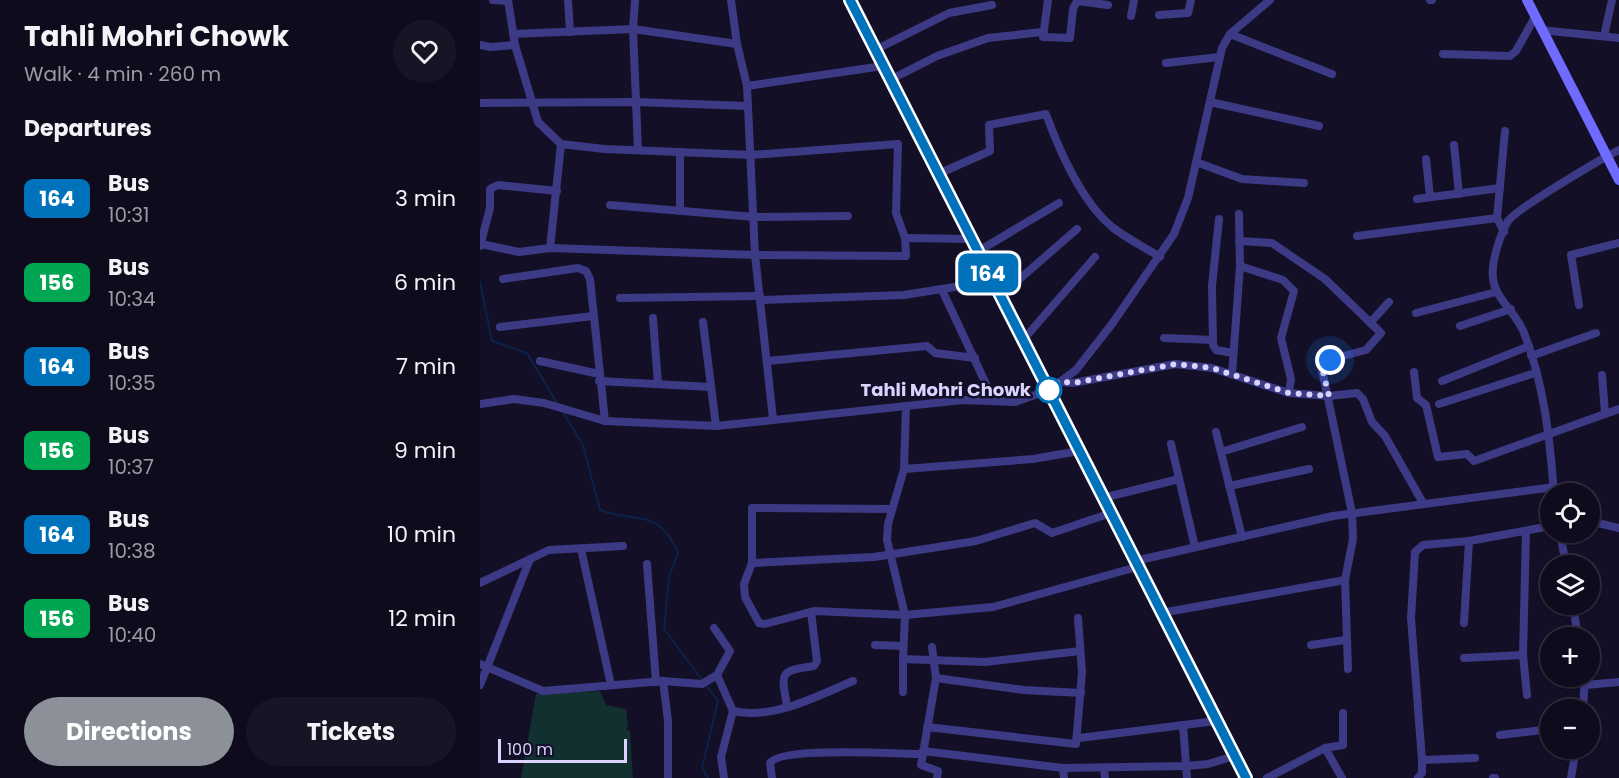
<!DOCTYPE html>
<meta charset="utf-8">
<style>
:root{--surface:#0e0b1c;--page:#171425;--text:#f1f3f6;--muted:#9b9ba3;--line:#2e2b3b;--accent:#8c9099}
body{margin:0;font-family:Poppins,sans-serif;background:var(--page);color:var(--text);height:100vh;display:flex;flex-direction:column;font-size:22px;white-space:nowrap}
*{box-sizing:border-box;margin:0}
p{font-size:20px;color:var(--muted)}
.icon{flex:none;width:33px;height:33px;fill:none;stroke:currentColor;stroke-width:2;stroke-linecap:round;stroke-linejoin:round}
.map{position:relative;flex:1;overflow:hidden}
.drawer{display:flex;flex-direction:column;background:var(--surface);width:480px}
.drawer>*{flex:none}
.badge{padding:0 12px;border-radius:9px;font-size:21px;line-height:39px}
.buttons{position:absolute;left:1060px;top:483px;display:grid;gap:12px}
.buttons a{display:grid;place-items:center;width:60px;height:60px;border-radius:50%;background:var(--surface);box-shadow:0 2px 4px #0004,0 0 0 2px var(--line);font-size:30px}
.scale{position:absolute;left:18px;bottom:15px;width:129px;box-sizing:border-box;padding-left:6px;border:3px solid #d9d4ff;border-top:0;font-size:16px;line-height:21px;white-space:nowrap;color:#d9d4ff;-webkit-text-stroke:4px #130f26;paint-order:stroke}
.you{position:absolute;width:30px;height:30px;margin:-15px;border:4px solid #fff;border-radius:50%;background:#1a73e8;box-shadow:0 0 0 9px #1a73e833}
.map>.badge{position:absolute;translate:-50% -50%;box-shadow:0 0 0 3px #fff}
h2{padding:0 24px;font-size:22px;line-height:54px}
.round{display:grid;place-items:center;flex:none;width:63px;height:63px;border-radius:32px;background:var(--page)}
.head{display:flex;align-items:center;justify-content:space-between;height:102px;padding:0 24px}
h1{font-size:28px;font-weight:700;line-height:45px}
.primary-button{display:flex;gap:12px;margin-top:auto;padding:12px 24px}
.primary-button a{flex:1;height:69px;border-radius:36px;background:var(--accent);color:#fff;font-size:24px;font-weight:700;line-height:69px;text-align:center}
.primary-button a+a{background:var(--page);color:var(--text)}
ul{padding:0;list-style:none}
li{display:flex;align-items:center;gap:18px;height:84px;padding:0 24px}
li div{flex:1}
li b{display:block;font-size:22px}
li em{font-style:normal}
li .badge{min-width:66px;font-weight:700;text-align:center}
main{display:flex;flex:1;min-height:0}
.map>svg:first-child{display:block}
.green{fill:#12302f}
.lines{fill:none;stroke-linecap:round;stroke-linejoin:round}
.stream{stroke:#0c2248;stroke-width:2}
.minor{stroke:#3d3a85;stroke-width:8}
.tertiary{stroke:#3d3a85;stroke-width:9}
.secondary{stroke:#6f6bff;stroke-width:10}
.line-casing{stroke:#fff;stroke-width:14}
.line{stroke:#0072bc;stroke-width:9}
.walk{stroke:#d9d4ff;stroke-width:6;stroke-dasharray:0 10.8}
.stop-dot{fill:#fff;stroke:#0072bc;stroke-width:3}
.labels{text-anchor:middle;stroke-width:5;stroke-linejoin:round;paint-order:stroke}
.stop-label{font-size:18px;font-weight:bold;fill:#d9d4ff;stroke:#130f26;text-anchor:end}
</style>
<main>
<section class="drawer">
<div class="head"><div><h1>Tahli Mohri Chowk</h1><p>Walk · 4 min · 260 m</p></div><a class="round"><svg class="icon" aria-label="heart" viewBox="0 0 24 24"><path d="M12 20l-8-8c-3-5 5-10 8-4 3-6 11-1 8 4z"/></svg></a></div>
<h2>Departures</h2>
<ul>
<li><span class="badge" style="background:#0072bc;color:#fff">164</span><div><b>Bus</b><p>10:31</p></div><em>3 min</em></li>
<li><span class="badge" style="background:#00a651;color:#fff">156</span><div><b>Bus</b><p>10:34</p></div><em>6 min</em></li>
<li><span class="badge" style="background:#0072bc;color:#fff">164</span><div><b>Bus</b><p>10:35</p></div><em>7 min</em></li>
<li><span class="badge" style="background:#00a651;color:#fff">156</span><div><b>Bus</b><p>10:37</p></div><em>9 min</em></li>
<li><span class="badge" style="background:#0072bc;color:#fff">164</span><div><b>Bus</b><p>10:38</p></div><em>10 min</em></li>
<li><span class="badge" style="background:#00a651;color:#fff">156</span><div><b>Bus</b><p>10:40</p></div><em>12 min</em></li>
</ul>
<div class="primary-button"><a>Directions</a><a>Tickets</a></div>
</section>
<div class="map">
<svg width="1139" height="778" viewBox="0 0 1139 778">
<rect width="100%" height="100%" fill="#130f26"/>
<path class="green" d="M 120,691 L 126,705 L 146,709 L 148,727 L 146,729 L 150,731 L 153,778 L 41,778 L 56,694 Z"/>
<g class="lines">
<g class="stream">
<path d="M 0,282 L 12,341 L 47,353 L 77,403"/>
<path d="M 83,412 L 103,445 L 120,510 C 157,524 179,507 198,553 L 189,577 L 184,629 L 238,701 L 222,768 L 228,778"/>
</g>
<g class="minor">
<path d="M 13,0 L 28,1"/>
<path d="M 28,0 L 35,45 L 58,122 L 81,144 L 124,149 L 271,155 L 418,144 L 416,213 L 425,238"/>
<path d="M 88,0 L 90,32"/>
<path d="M 155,0 L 153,29 L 158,150"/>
<path d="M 251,0 L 257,44 L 267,86 L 275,255 L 293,419"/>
<path d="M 568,0 L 563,37 L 590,38 L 593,9 L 597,1 L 628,5"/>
<path d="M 950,0 L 952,0"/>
<path d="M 679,15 L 708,13 L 711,0"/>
<path d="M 651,16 L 654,0"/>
<path d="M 1061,30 L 1139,38"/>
<path d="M 33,34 L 153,29 L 257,44"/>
<path d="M 750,34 L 852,74"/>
<path d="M 1124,36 L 1132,0"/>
<path d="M 0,45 L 10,47 L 35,45"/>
<path d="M 395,50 L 469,13 L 512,5"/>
<path d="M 963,54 L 1030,56 L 1036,51 L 1055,17"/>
<path d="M 686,63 L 739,57"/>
<path d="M 410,80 L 457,56 L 508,38 L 562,32"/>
<path d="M 267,86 L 403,66"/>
<path d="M 730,102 L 839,126"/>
<path d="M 0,103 L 155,102 L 268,106"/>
<path d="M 974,145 L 979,194"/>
<path d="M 200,152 L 200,211"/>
<path d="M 946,159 L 950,197"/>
<path d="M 716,162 L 762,179 L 824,183"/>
<path d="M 458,174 L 510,151 L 509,125 L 566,114 C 579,150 602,202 632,227 C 646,238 664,247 680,257"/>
<path d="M 937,199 L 1020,188"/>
<path d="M 130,205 L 275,217 L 368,216"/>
<path d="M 739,219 L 732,286 L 733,345 L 736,350 L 753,353"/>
<path d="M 1024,232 L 1017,218 L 1025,131"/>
<path d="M 877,236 L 1017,218"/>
<path d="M 759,241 L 792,243 L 845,279 L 901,333 L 886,350 L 844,361 L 841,365 L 872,513 L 873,539 L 865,580 L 868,669"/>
<path d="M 1,244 L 39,252 L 70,248 L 275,255 L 426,256 L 425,238 L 491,239"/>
<path d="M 0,246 L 10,208 L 10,189 L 18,185 L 77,191"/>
<path d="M 70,248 L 81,144"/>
<path d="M 497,252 L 579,203"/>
<path d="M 760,266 L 803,280 L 814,291 L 801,338 L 811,379 L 809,393"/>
<path d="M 23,279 L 98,268 L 106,271 L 110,279 L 125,421"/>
<path d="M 462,290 L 514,401"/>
<path d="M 520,296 L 597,229"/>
<path d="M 140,298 L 280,296"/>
<path d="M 280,300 L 424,295 L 512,281"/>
<path d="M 1099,305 L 1091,255 L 1139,243"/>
<path d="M 936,313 L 1016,292"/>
<path d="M 173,318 L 178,384"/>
<path d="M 223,322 L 236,426"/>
<path d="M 890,323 L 909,302"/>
<path d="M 980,326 L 1031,309"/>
<path d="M 20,327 L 113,316"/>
<path d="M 684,338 L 733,340"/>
<path d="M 543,340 L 615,257"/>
<path d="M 1051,356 L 1116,333"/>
<path d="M 60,361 L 119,374"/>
<path d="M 287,361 L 447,346 L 455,353 L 495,358"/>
<path d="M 934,372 L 937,398 L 946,405 L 958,457 L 987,454 L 994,461 L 1139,409"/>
<path d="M 752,374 L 760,266 L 759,214"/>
<path d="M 1122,375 L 1125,414"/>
<path d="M 119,381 L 231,387"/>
<path d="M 962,381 L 1049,346"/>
<path d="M 579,382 L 593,383 L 695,364 L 732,368 L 809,393 L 849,396 L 877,393 L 883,399 L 892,422 L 905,436 L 943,503"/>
<path d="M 0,404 L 34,399 L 64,403 L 125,421 L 236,426 L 483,400 L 535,402 L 569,390 L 596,370 L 632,324 L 694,234 L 708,198 L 742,48 L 750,34 L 790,0"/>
<path d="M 959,404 L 1055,373"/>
<path d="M 426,406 L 424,469 L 408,524 L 407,540 L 425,615 L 423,659 L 505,662 L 600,651"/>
<path d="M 736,432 L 762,537"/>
<path d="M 691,444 L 715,547"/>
<path d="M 741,452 L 822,427"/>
<path d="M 424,469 L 553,459 L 599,451"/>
<path d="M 749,486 L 829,469"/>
<path d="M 1074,494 C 1070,440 1064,383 1044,333 C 1037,313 1015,299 1013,278 C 1011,262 1020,235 1028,221 C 1035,210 1110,166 1127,156 L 1139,150"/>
<path d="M 623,498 L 699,479"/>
<path d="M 411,509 L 272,508 L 272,563 L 264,584 L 265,597 L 279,623 L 285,624 L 334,611 L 425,615 L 513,607 L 657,567"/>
<path d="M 1110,521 L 1139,528"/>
<path d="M 1046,532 L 1043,655 L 1047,695"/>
<path d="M 1080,532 L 1086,566"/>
<path d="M 101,549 L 131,685"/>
<path d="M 655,561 L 853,516 L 1074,487"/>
<path d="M 272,563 L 394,557 L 496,541 L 555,523 L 572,533 L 631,513"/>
<path d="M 167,564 L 176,682"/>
<path d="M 0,583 L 69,550 L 143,546"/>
<path d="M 1093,604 L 1098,638"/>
<path d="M 681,613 L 865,580"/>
<path d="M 984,623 L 989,541"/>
<path d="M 395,645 L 423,646"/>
<path d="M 831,645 L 865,640"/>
<path d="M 452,647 L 456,678 L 441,765 L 458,771 L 457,778"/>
<path d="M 984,658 L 1043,655"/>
<path d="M 423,659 L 423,692"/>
<path d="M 0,664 L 63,691 L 183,681 L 222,684 L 237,675 L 250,651 L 234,628"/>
<path d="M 237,675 L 253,711 C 294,720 337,696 373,681"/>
<path d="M 456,678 L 544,690 L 601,693"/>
<path d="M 183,681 L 188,721 L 188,778"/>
<path d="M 0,685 L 50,559"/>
<path d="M 1106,685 L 1139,682"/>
<path d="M 307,706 C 301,672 299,671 334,666 L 337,661 L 331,612"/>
<path d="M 1103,710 L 1105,676"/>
<path d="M 703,725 L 707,778"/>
<path d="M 447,727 L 596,744 L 602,672 L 598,618"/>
<path d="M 1020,735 L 1071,729"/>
<path d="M 599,738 L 736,721"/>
<path d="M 845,748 L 862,778"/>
<path d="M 443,751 L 583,768 L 706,766 L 728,764 L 754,756"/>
<path d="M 942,760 L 995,758"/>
<path d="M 583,768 L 584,778"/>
<path d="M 624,768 L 625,778"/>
<path d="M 244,778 L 241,757 L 253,711"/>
<path d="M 292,778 L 290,763 C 300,746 419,754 442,754"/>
<path d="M 787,778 L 845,748 L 863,745 L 863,713"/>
<path d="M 938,778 L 942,773 L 942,760 L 931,618 L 935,552 L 943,545 L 989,541 L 1071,526"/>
<path d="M 1013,778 L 1015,778"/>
<path d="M 1091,778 L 1096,748"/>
</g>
<path class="tertiary" d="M 370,0 L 766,778"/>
<path class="secondary" d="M 1047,0 L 1139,180"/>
</g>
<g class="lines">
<defs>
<path id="line" d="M 370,0 L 766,778"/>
</defs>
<use href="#line" class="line-casing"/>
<use href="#line" class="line"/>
<path class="walk" d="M 569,390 L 579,381 L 593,383 L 696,364 L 732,368 L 809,393 L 849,396 L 841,364 L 844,361 L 850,360"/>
</g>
<circle class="stop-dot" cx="569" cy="390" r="12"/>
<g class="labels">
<g class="stop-label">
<text x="551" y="396">Tahli Mohri Chowk</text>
</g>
</g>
</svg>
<div class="buttons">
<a><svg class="icon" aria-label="locate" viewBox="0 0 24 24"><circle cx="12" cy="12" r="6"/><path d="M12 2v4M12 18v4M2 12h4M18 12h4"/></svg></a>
<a><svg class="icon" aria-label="layers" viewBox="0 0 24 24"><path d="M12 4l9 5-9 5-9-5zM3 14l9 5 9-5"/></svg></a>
<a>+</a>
<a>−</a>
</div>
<div class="scale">100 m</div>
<div class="you" style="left:850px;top:360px"></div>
<b class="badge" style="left:508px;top:273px;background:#0072bc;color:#fff">164</b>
</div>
</main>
